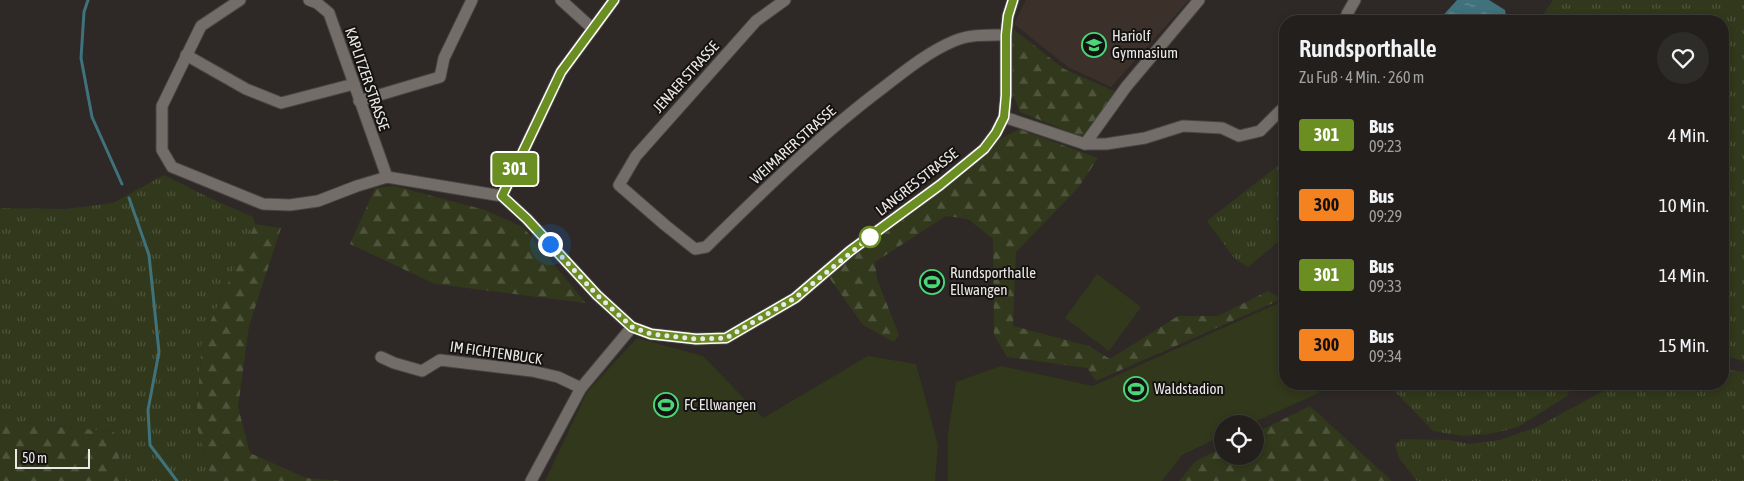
<!DOCTYPE html>
<html lang="de">
<meta charset="utf-8">
<style>
:root{--surface:#221f1c;--page:#2e2c29;--text:#f1f3f6;--muted:#a2a2a3;--line:#3f3d3b}
body{margin:0;font-family:"Asap Condensed",sans-serif;background:var(--page);color:var(--text);height:100vh;display:flex;flex-direction:column;font-size:19px;white-space:nowrap}
*{box-sizing:border-box;margin:0}
p{font-size:16px;color:var(--muted)}
.icon{flex:none;width:28px;height:28px;fill:none;stroke:currentColor;stroke-width:2;stroke-linecap:round;stroke-linejoin:round}
.map{position:relative;flex:1;overflow:hidden}
.panel{position:absolute;left:1279px;top:15px;width:450px;height:375px;display:flex;flex-direction:column;background:var(--surface);border-radius:20px;box-shadow:0 2px 8px #0003,0 0 0 1px var(--line)}
.panel>*{flex:none}
.badge{padding:0 10px;border-radius:4px;font-size:18px;line-height:32px}
.buttons{position:absolute;left:1214px;top:415px;display:grid;gap:10px}
.buttons a{display:grid;place-items:center;width:50px;height:50px;border-radius:50%;background:var(--surface);box-shadow:0 2px 8px #0003,0 0 0 1px var(--line);font-size:25px}
.scale{position:absolute;left:15px;bottom:12px;width:75px;box-sizing:border-box;padding-left:5px;border:2px solid #ebe8e6;border-top:0;font-size:14px;line-height:18px;white-space:nowrap;color:#ebe8e6;-webkit-text-stroke:4px #151311;paint-order:stroke}
.you{position:absolute;width:25px;height:25px;margin:-12px;border:4px solid #fff;border-radius:50%;background:#1a73e8;box-shadow:0 0 0 8px #1a73e833}
.map>.badge{position:absolute;translate:-50% -50%;box-shadow:0 0 0 2px #fff}
.round{display:grid;place-items:center;flex:none;width:52px;height:52px;border-radius:26px;background:var(--page)}
.summary{display:flex;align-items:center;justify-content:space-between;height:85px;padding:0 20px}
h1{font-size:24px;font-weight:600;line-height:38px}
ul{padding:0;list-style:none}
li{display:flex;align-items:center;gap:15px;height:70px;padding:0 20px}
li div{flex:1}
li b{display:block;font-size:19px}
li em{font-style:normal}
li .badge{min-width:55px;font-weight:700;text-align:center}
.map>svg:first-child{display:block}
.built{fill:#3b312a}
.grass{fill:url(#grass-tufts)}
.forest{fill:url(#forest-firs)}
.garden{fill:#31381b}
.water{fill:url(#water-ripples)}
.lines{fill:none;stroke-linecap:round;stroke-linejoin:round}
.stream{stroke:#40727c;stroke-width:3}
.street-casing{stroke:#494543;stroke-width:13}
.street{stroke:#736d6a;stroke-width:11}
.line-casing{stroke:#fff;stroke-width:11}
.line{stroke:#6b8e23;stroke-width:8}
.walk{stroke:#ebe8e6;stroke-width:5;stroke-dasharray:0 9}
.stop-dot{fill:#fff;stroke:#6b8e23;stroke-width:2.5}
.labels{text-anchor:middle;stroke-width:4;stroke-linejoin:round;paint-order:stroke}
.poi-label{font-size:15px;fill:#ebe8e6;stroke:#151311;text-anchor:start}
.street-label{font-size:15px;fill:#ebe8e6;stroke:#151311}
</style>
<div class="map">
<svg width="1744" height="481" viewBox="0 0 1744 481">
<defs>
<pattern id="grass-tufts" width="24" height="20" patternUnits="userSpaceOnUse" patternTransform="scale(1.25)"><rect width="24" height="20" fill="#31381b"/><path d="M3 7l-1-3M5 7V3M7 7l1-3M15 17l-1-3M17 17v-4M19 17l1-3" fill="none" stroke="#4f553c"/></pattern>
<pattern id="forest-firs" width="22" height="20" patternUnits="userSpaceOnUse" patternTransform="scale(1.25)"><rect width="22" height="20" fill="#31381b"/><path d="M5 1l3.5 6h-7zM16 11l3.5 6h-7z" fill="#4f553c"/></pattern>
<pattern id="water-ripples" width="26" height="14" patternUnits="userSpaceOnUse" patternTransform="scale(1.25)"><rect width="26" height="14" fill="#40727c"/><path d="M2 4q2-2 4 0t4 0M15 11q2-2 4 0t4 0" fill="none" stroke="#658d95"/></pattern>
</defs>
<rect width="100%" height="100%" fill="#2e2926"/>
<path class="built" d="M 1026,0 L 1189,0 L 1111,87 L 1068,67 L 1014,24 Z"/>
<g class="grass">
<path d="M 1553,0 L 1744,0 L 1744,361 L 1723,355 L 1722,21 L 1539,21 Z"/>
<path d="M 1285,160 L 1285,236 L 1248,267 L 1235,259 L 1207,221 Z"/>
<path d="M 164,175 L 212,199 L 253,217 L 255,224 L 202,340 L 196,423 L 212,481 L 124,481 L 114,432 L 0,420 L 0,208 L 66,209 L 113,203 Z"/>
<path d="M 1723,369 L 1744,372 L 1744,481 L 1417,481 L 1399,458 L 1395,445 L 1402,439 L 1449,440 L 1469,444 L 1500,440 L 1539,426 L 1616,384 L 1722,384 Z"/>
<path d="M 1388,384 L 1573,384 L 1567,396 L 1518,427 L 1490,434 L 1463,436 L 1433,431 Z"/>
</g>
<g class="forest">
<path d="M 1012,28 L 1064,69 L 1116,92 L 1082,137 L 1020,112 L 1013,95 Z"/>
<path d="M 1019,129 L 1098,158 L 1078,188 L 1016,252 L 1013,326 L 1089,346 L 1110,359 L 1178,316 L 1218,316 L 1268,291 L 1282,299 L 1096,381 L 1087,368 L 1007,357 L 994,335 L 993,239 L 968,219 L 946,216 L 875,262 L 877,279 L 899,335 L 894,342 L 863,325 L 828,276 L 957,177 L 998,140 Z"/>
<path d="M 394,186 L 485,210 L 523,227 L 586,303 L 435,284 L 350,244 L 375,188 Z"/>
<path d="M 255,224 L 281,228 L 249,326 L 238,407 L 250,453 L 306,478 L 343,481 L 212,481 L 196,423 L 202,340 Z"/>
<path d="M 1310,406 L 1392,481 L 1179,481 L 1196,461 L 1222,448 L 1222,456 L 1255,456 L 1255,433 Z"/>
<path d="M 0,420 L 114,432 L 124,481 L 0,481 Z"/>
</g>
<g class="garden">
<path d="M 1097,274 L 1141,307 L 1109,351 L 1065,318 Z"/>
<path d="M 1281,302 L 1285,313 L 1285,384 L 1315,384 L 1319,393 L 1250,424 L 1222,424 L 1222,436 L 1182,455 L 1162,481 L 948,481 L 948,434 L 956,382 L 1001,366 L 1093,386 Z"/>
<path d="M 637,338 L 703,356 L 763,418 L 868,356 L 916,364 L 938,445 L 935,481 L 545,481 L 587,392 Z"/>
</g>
<path class="water" d="M 1457,0 L 1489,0 L 1505,10 L 1507,21 L 1438,21 Z"/>
<g class="lines">
<g class="stream">
<path d="M 88,0 L 84,12 L 81,58 L 92,117 L 122,184"/>
<path d="M 129,198 L 149,255 L 159,352 L 148,410 L 150,445 L 177,481"/>
</g>
<defs>
<g id="street">
<path d="M 240,0 L 201,26 L 162,106 L 162,150 L 172,167 L 263,204 L 290,205 L 318,201 L 357,186 L 387,177 L 502,196 L 527,219 L 597,295 L 632,327 L 651,334 L 696,339 L 726,338 L 795,298 L 850,251 L 940,185 L 984,149 L 996,133 L 1004,117 L 1006,95 L 1006,35 L 1008,16 L 1013,0"/>
<path d="M 309,0 L 317,3 L 329,13 L 387,177"/>
<path d="M 561,0 L 593,29"/>
<path d="M 785,0 L 756,21 L 636,156 L 619,185 L 665,225 L 695,249 L 706,247 C 763,191 820,135 884,87 C 906,70 928,52 954,41 C 970,34 989,35 1006,35"/>
<path d="M 1347,14 L 1355,0"/>
<path d="M 186,55 L 246,89 L 281,103 L 354,84"/>
<path d="M 359,101 L 440,77 L 444,58 L 472,0"/>
<path d="M 1004,117 L 1085,144 L 1106,144 L 1145,138 L 1183,126 L 1222,128 L 1239,136 L 1260,131 L 1285,106"/>
<path d="M 1085,144 L 1126,87 L 1199,0"/>
<path d="M 502,196 L 561,72 L 614,0"/>
<path d="M 381,357 L 394,363 L 422,371 L 440,360 L 532,371 L 558,377 L 581,388"/>
<path d="M 531,481 L 581,388 L 632,327"/>
</g>
</defs>
<use href="#street" class="street-casing"/>
<use href="#street" class="street"/>
</g>
<g class="lines">
<defs>
<path id="line" d="M 614,0 L 561,72 L 502,196 L 527,219 L 597,295 L 632,327 L 651,334 L 696,339 L 726,338 L 795,298 L 850,251 L 940,185 L 984,149 L 996,133 L 1004,117 L 1006,95 L 1006,35 L 1008,16 L 1013,0"/>
</defs>
<use href="#line" class="line-casing"/>
<use href="#line" class="line"/>
<path class="walk" d="M 550,244 L 597,295 L 632,327 L 651,334 L 696,339 L 726,338 L 795,298 L 870,237"/>
</g>
<defs>
<symbol id="school-ring" viewBox="-11 -11 22 22"><circle r="9.5" fill="#151311" stroke="#49d778" stroke-width="1.5"/><path d="M0-5L7-2L0 1L-7-2ZM-4 1L0 2.5L4 1V4Q0 6-4 4Z" fill="#49d778"/></symbol>
<symbol id="stadium-ring" viewBox="-11 -11 22 22"><circle r="9.5" fill="#151311" stroke="#49d778" stroke-width="1.5"/><path d="M0-5a6.5 5 0 1 0 0 10a6.5 5 0 1 0 0-10ZM-3.5-1.8h7v3.6h-7Z" fill="#49d778"/></symbol>
</defs>
<g fill-rule="evenodd">
<use href="#school-ring" x="1080" y="31" width="28" height="28"/>
<use href="#stadium-ring" x="918" y="268" width="28" height="28"/>
<use href="#stadium-ring" x="1122" y="375" width="28" height="28"/>
<use href="#stadium-ring" x="652" y="391" width="28" height="28"/>
</g>
<circle class="stop-dot" cx="870" cy="237" r="10"/>
<g class="labels">
<g class="poi-label">
<text x="1112" y="41">Hariolf<tspan x="1112" dy="17">Gymnasium</tspan></text>
<text x="950" y="278">Rundsporthalle<tspan x="950" dy="17">Ellwangen</tspan></text>
<text x="1154" y="394">Waldstadion</text>
<text x="684" y="410">FC Ellwangen</text>
</g>
<g class="street-label">
<text transform="translate(686 77) rotate(-48)" y="5">JENAER STRASSE</text>
<text transform="translate(367 79) rotate(71)" y="5">KAPLITZER STRASSE</text>
<text transform="translate(793 145) rotate(-42)" y="5">WEIMARER STRASSE</text>
<text transform="translate(917 182) rotate(-38)" y="5">LANGRES STRASSE</text>
<text transform="translate(496 353) rotate(8)" y="5">IM FICHTENBUCK</text>
</g>
</g>
</svg>
<div class="buttons">
<a><svg class="icon" aria-label="locate" viewBox="0 0 24 24"><circle cx="12" cy="12" r="6"/><path d="M12 2v4M12 18v4M2 12h4M18 12h4"/></svg></a>
</div>
<div class="scale">50 m</div>
<div class="you" style="left:550px;top:244px"></div>
<b class="badge" style="left:515px;top:169px;background:#6b8e23;color:#fff">301</b>
<section class="panel">
<div class="summary"><div><h1>Rundsporthalle</h1><p>Zu Fuß · 4 Min. · 260 m</p></div><a class="round"><svg class="icon" aria-label="heart" viewBox="0 0 24 24"><path d="M12 20l-8-8c-3-5 5-10 8-4 3-6 11-1 8 4z"/></svg></a></div>
<ul>
<li><span class="badge" style="background:#6b8e23;color:#fff">301</span><div><b>Bus</b><p>09:23</p></div><em>4 Min.</em></li>
<li><span class="badge" style="background:#f58220;color:#111">300</span><div><b>Bus</b><p>09:29</p></div><em>10 Min.</em></li>
<li><span class="badge" style="background:#6b8e23;color:#fff">301</span><div><b>Bus</b><p>09:33</p></div><em>14 Min.</em></li>
<li><span class="badge" style="background:#f58220;color:#111">300</span><div><b>Bus</b><p>09:34</p></div><em>15 Min.</em></li>
</ul>
</section>
</div>
